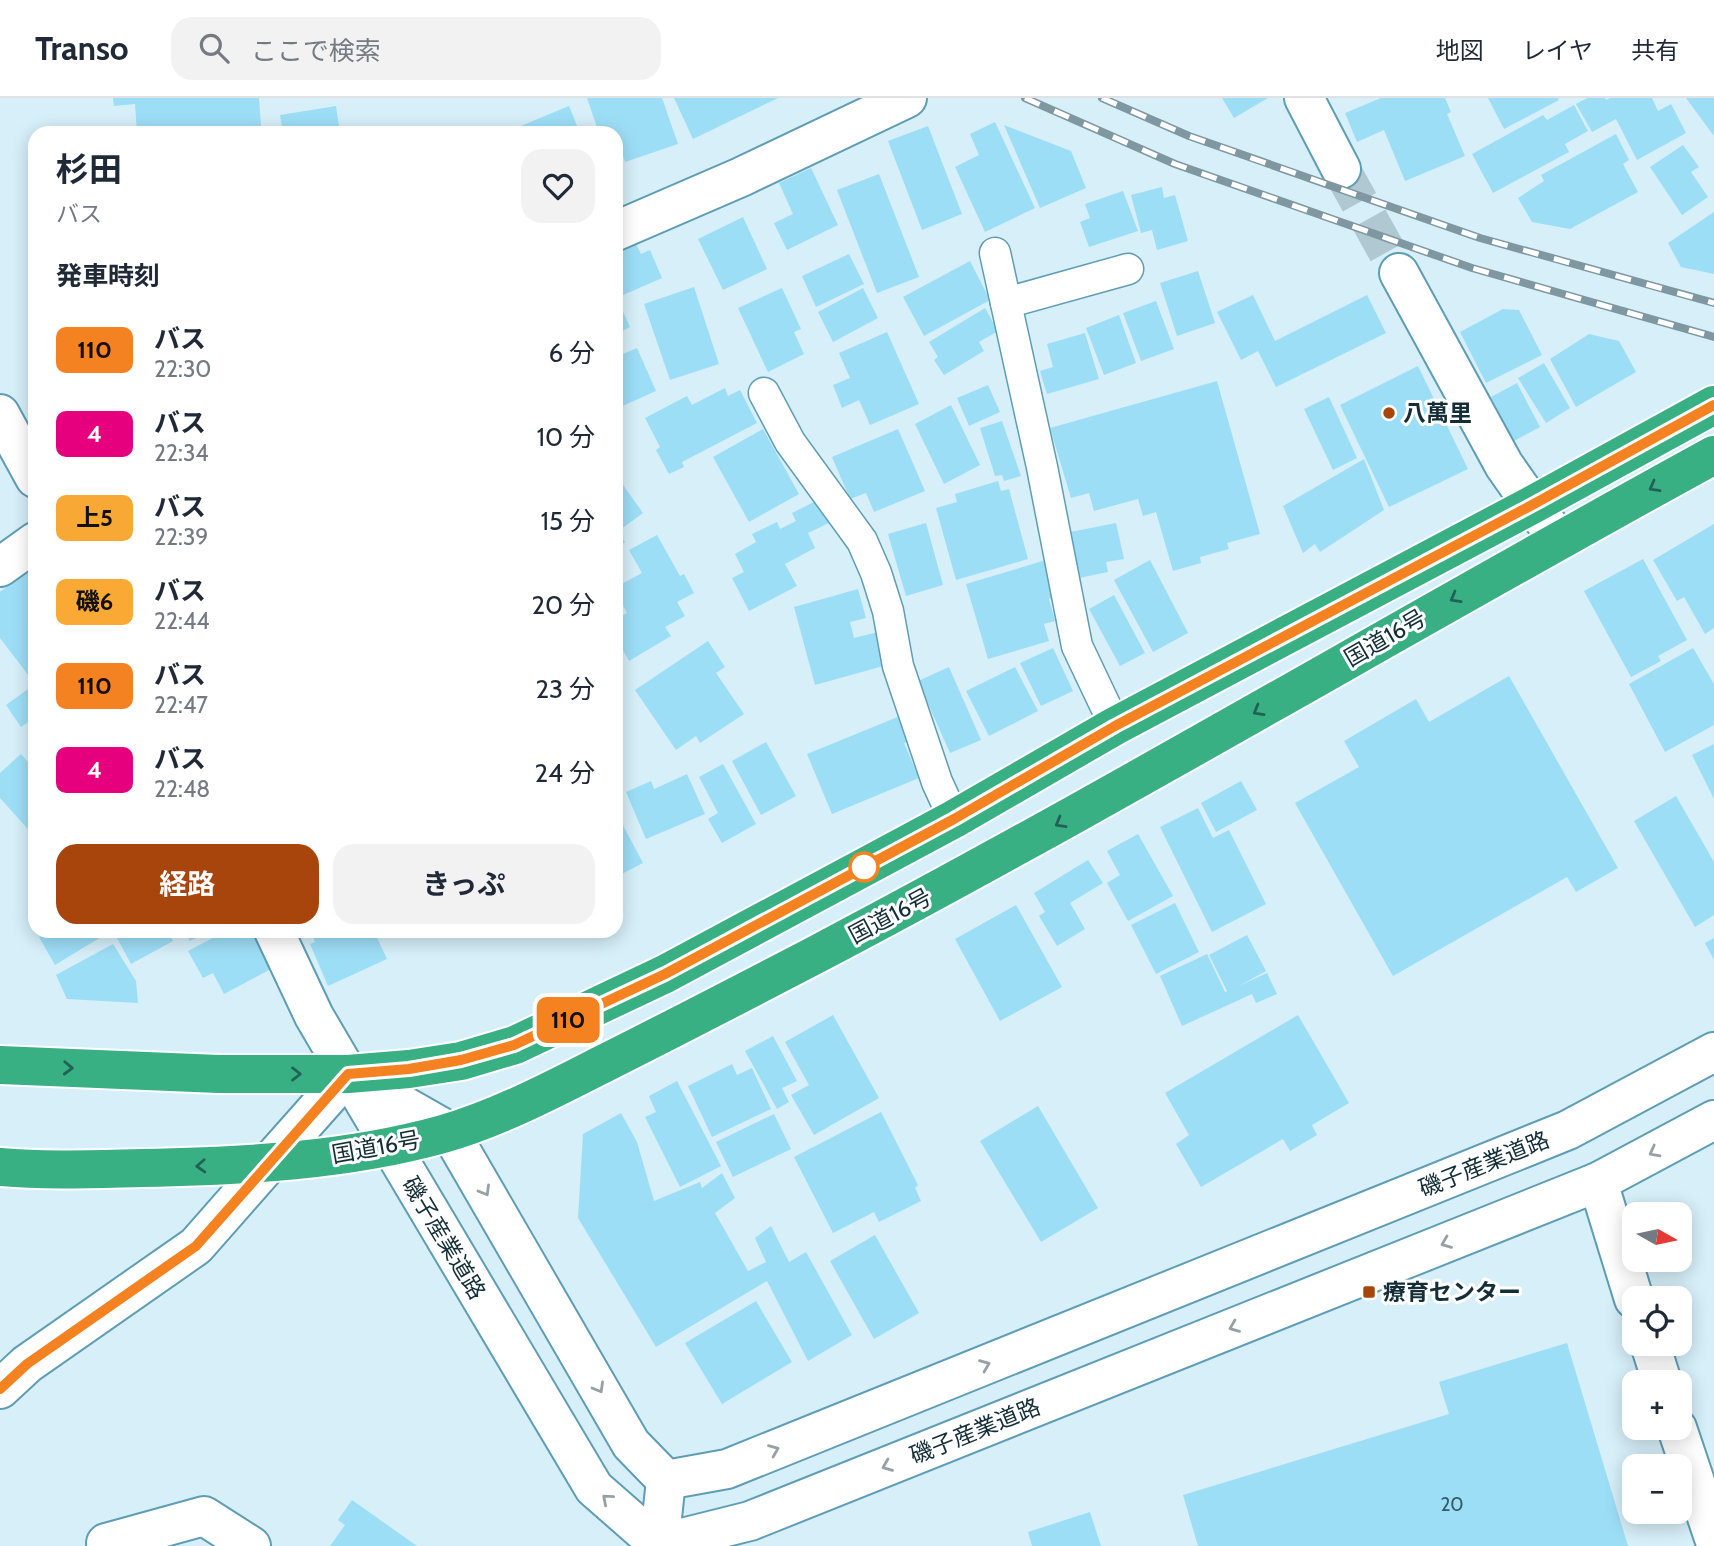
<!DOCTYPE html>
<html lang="ja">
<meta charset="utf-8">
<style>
:root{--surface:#fff;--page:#f2f2f3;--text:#1f2937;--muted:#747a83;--line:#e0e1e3;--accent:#a8450c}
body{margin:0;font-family:Cabin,"Noto Sans JP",sans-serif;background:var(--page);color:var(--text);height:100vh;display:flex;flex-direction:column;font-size:26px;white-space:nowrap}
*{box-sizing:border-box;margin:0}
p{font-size:23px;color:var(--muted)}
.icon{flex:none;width:38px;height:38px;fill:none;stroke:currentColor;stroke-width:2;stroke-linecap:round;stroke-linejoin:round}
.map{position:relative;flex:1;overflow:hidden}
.sheet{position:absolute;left:28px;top:28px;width:595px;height:812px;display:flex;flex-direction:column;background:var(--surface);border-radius:21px;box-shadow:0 4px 18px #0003}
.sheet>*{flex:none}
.badge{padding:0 14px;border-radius:10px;font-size:24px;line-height:46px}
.needle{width:46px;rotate:99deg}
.fabs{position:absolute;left:1622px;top:1104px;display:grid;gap:14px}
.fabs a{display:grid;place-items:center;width:70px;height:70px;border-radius:14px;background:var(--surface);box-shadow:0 4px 18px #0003;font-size:35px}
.map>.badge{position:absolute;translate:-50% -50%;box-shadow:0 0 0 4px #fff}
h2{padding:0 28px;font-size:26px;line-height:63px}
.round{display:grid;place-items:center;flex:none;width:74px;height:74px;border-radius:21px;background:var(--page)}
.summary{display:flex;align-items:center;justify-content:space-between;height:119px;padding:0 28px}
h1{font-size:33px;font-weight:700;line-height:52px}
.action{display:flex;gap:14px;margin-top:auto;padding:14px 28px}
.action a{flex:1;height:80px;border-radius:21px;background:var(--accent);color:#fff;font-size:28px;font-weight:700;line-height:80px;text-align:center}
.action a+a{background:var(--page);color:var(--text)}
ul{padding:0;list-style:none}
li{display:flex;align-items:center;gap:21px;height:84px;padding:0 28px}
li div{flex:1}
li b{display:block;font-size:26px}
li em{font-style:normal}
li .badge{min-width:77px;font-weight:700;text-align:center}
header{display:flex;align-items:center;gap:42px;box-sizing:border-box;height:98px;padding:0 35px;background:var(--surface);border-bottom:2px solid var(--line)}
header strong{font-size:33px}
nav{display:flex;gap:38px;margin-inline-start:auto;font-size:24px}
.search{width:490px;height:63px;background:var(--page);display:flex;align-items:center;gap:18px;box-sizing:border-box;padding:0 24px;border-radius:21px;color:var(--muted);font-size:26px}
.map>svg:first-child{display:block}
.building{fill:#9ddef7}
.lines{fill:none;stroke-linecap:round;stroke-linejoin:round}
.street-tunnel{stroke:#afc8d2;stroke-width:38;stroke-dasharray:38 19;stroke-linecap:butt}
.lane-casing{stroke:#5e9db5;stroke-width:33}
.street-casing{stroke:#5e9db5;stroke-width:42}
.secondary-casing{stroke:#5e9db5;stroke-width:42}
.highway-casing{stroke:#fff;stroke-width:42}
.lane{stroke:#fff;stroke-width:30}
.street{stroke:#fff;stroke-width:38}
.secondary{stroke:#fff;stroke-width:38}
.highway{stroke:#38b083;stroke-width:38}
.rail-casing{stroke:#7e97a1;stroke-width:8}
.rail{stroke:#fff;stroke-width:5;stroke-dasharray:16;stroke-linecap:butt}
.oneway{stroke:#226256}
.oneway2{stroke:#95a1a5}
.line-casing{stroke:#fff;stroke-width:16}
.line{stroke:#f58220;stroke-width:10}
.poi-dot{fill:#a8450c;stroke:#fff;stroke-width:2.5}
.stop-dot{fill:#fff;stroke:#f58220;stroke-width:3.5}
.labels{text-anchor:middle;stroke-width:6;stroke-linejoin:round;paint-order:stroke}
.number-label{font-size:19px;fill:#365a68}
.poi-label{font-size:23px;font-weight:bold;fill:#142e38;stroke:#fff;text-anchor:start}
.street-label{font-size:23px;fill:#142e38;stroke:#fff}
</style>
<header>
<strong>Transo</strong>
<div class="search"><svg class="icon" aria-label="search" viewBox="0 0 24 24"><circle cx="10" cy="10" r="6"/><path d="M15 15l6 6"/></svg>ここで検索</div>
<nav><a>地図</a><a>レイヤ</a><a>共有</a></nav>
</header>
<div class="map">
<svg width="1714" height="1448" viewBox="0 0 1714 1448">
<rect width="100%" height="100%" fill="#d6eff9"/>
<g class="building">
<path d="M 113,0 L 259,0 L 261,28 L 170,35 L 137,35 L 135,6 L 114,8 Z"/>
<path d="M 587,0 L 662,0 L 678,46 L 625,64 L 621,52 L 616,54 L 616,35 L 599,35 Z"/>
<path d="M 674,0 L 778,0 L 693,41 Z"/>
<path d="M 1222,0 L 1268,0 L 1234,20 Z"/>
<path d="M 1381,0 L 1445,0 L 1451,14 L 1447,16 L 1465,58 L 1405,83 L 1384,32 L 1357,44 L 1345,15 Z"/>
<path d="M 1488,0 L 1558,0 L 1559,2 L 1504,31 Z"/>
<path d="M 1587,0 L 1605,0 L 1606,2 L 1610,0 L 1652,0 L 1658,13 L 1671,6 L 1686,35 L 1637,62 L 1616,21 L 1592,34 L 1576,6 Z"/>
<path d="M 1686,0 L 1714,0 L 1714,38 Z"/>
<path d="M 1574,7 L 1588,33 L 1565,46 L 1569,54 L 1493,95 L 1472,56 L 1543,17 L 1547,22 Z"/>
<path d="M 336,8 L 340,35 L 283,35 L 280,17 Z"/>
<path d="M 569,8 L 580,35 L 512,35 L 511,32 Z"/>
<path d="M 995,24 L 1035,110 L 985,134 L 955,69 L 979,57 L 970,36 Z"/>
<path d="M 1004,27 L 1071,53 L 1086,90 L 1040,110 Z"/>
<path d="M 928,28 L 962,116 L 922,132 L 888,43 Z"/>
<path d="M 1616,36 L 1629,62 L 1623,66 L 1638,94 L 1570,131 L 1532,124 L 1518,100 L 1544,83 L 1541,77 Z"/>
<path d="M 1683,47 L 1699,69 L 1691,74 L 1708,99 L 1682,117 L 1650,69 Z"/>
<path d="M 811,70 L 838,127 L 787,152 L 774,125 L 793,116 L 779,85 Z"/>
<path d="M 879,76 L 919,179 L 877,195 L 837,92 Z"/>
<path d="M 1162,89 L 1164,100 L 1175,97 L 1188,143 L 1157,152 L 1152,132 L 1141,135 L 1131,97 Z"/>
<path d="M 1123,93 L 1138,133 L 1089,149 L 1080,124 L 1090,120 L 1085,106 Z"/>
<path d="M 1714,114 L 1714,176 L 1681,169 L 1668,145 Z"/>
<path d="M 743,119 L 767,171 L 723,192 L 698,141 Z"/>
<path d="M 636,146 L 641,156 L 650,152 L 662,180 L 621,198 L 616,187 L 616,155 Z"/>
<path d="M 849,156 L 864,186 L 816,209 L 802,178 Z"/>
<path d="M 970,163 L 990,202 L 924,238 L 903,199 Z"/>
<path d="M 1198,173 L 1215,225 L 1177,238 L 1160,185 Z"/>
<path d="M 694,189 L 719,266 L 670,282 L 644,206 Z"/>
<path d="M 782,190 L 801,231 L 794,234 L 804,256 L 768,274 L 738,210 Z"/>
<path d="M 863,190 L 878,220 L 833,244 L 818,214 Z"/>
<path d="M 1253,197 L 1275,243 L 1367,197 L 1386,235 L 1276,289 L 1258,253 L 1241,262 L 1217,214 Z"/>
<path d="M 616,198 L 630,229 L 616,236 Z"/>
<path d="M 1156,203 L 1174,251 L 1141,263 L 1123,215 Z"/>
<path d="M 985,210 L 998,233 L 979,244 L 984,253 L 944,277 L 934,262 L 938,259 L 929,244 Z"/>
<path d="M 1503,211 L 1519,212 L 1542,257 L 1486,285 L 1460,234 Z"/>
<path d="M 1119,217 L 1136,265 L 1104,277 L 1086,230 Z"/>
<path d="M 887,234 L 919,306 L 870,327 L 859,302 L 842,310 L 833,287 L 850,280 L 839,255 Z"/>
<path d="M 1085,235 L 1099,281 L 1047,296 L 1040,273 L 1053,269 L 1047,246 Z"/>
<path d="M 1589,236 L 1619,243 L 1636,274 L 1576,309 L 1550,261 Z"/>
<path d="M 637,250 L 656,293 L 616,311 L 616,259 Z"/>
<path d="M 1544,265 L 1570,310 L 1546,325 L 1518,280 Z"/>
<path d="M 1418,268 L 1468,371 L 1389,409 L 1340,307 Z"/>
<path d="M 1217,283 L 1260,436 L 1227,445 L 1229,451 L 1200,459 L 1201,465 L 1173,473 L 1156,414 L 1143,418 L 1138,401 L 1094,413 L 1089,395 L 1071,400 L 1050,330 Z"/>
<path d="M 1517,285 L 1540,329 L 1514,343 L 1491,299 Z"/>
<path d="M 988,287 L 1000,314 L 969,328 L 957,300 Z"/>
<path d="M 725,290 L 728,298 L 740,292 L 757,325 L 682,364 L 684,369 L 669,376 L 656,352 L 660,349 L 645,320 L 687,298 L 692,307 Z"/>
<path d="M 1329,299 L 1357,360 L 1333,372 L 1304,311 Z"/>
<path d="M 951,307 L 980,367 L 944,386 L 915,326 Z"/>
<path d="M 1002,323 L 1021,378 L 1004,383 L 1002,377 L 995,378 L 980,330 Z"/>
<path d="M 763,331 L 799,396 L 749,424 L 713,359 Z"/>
<path d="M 898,331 L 925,393 L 874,414 L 866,395 L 850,401 L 832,359 Z"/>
<path d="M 1364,361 L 1384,412 L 1320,454 L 1315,446 L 1303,455 L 1283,408 Z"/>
<path d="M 616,377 L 643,415 L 617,434 L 625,444 L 616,451 Z"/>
<path d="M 998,383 L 1001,393 L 1009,391 L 1028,461 L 956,482 L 936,410 L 957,404 L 955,396 Z"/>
<path d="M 820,401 L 831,424 L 808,435 L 815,450 L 785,466 L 797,488 L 749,513 L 732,480 L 744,474 L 735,456 L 756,444 L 752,436 L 777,424 L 780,431 L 796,423 L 792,415 Z"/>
<path d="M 926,425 L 943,487 L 906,498 L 888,436 Z"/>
<path d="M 1116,425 L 1124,461 L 1106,464 L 1108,474 L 1079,480 L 1070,434 Z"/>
<path d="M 1714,426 L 1714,530 L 1705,536 L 1684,499 L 1677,503 L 1653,462 Z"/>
<path d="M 657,437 L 680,478 L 684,476 L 694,495 L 677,504 L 685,518 L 665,529 L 671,538 L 629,563 L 616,540 L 616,521 L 627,515 L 616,494 L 616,489 L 642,475 L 629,452 Z"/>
<path d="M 1643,461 L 1687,542 L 1658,558 L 1661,563 L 1631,579 L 1584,493 Z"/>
<path d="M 1046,462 L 1057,499 L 1049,501 L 1055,523 L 1044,526 L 1049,543 L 988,561 L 966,486 Z"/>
<path d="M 1150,462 L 1188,535 L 1153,554 L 1114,482 Z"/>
<path d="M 35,467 L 35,580 L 32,582 L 0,540 L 0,494 Z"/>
<path d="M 858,491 L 866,520 L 850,524 L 854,540 L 878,534 L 887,567 L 815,587 L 794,509 Z"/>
<path d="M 1114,497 L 1145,555 L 1120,568 L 1089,511 Z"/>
<path d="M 708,543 L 725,569 L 716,575 L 744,616 L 700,645 L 696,638 L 676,652 L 635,592 Z"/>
<path d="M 1053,550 L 1073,593 L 1041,608 L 1020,565 Z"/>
<path d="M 1693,550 L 1714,586 L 1714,627 L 1665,654 L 1629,586 Z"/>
<path d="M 949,569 L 981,642 L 950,655 L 918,583 Z"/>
<path d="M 1015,569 L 1038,613 L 989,638 L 966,593 Z"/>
<path d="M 1509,578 L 1618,770 L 1576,794 L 1567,779 L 1393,878 L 1295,705 L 1359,669 L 1344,643 L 1416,601 L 1429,624 Z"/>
<path d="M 35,586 L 35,619 L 21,629 L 6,607 Z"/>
<path d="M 905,616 L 915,640 L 904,645 L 919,680 L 832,716 L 807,656 Z"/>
<path d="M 766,644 L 796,698 L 761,717 L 732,663 Z"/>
<path d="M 1714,646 L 1714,701 L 1692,657 Z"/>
<path d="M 21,656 L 28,664 L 35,658 L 35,739 L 0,700 L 0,675 Z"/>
<path d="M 723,666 L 756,726 L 722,745 L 708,721 L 718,715 L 699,679 Z"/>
<path d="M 687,676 L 705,716 L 646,741 L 626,694 L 651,683 L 654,691 Z"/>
<path d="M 1241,683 L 1257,712 L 1216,734 L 1201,705 Z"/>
<path d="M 1676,698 L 1714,764 L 1714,817 L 1695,829 L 1634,723 Z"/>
<path d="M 1198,710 L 1213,740 L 1229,732 L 1266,806 L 1212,834 L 1160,729 Z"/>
<path d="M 616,714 L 643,765 L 616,779 Z"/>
<path d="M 1138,736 L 1173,798 L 1128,823 L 1107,785 L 1120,777 L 1107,753 Z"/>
<path d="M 1088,762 L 1103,785 L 1070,805 L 1085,831 L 1057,848 L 1039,818 L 1045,814 L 1034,795 Z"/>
<path d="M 1175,805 L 1199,854 L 1156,876 L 1131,827 Z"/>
<path d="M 1016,807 L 1062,889 L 1000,923 L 955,841 Z"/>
<path d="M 49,833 L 111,833 L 55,867 L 39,839 Z"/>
<path d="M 124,833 L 168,833 L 173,843 L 131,866 L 116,838 Z"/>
<path d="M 184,833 L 210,833 L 190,843 Z"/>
<path d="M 226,833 L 256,833 L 275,869 L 224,896 L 213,875 L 203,880 L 188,853 Z"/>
<path d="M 318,833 L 374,833 L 387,861 L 328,888 L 310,846 L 315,844 L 312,836 Z"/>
<path d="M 1247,837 L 1266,873 L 1239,888 L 1267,875 L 1277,896 L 1256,905 L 1252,896 L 1182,928 L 1160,878 L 1207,856 L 1225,894 L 1227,893 L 1209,857 Z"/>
<path d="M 1714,840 L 1714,862 L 1705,845 Z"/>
<path d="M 113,846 L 136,883 L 138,905 L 67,901 L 56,877 Z"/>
<path d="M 833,917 L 879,1000 L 814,1037 L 791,997 L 809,987 L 785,944 Z"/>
<path d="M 1298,917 L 1349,1005 L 1312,1027 L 1317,1037 L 1290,1053 L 1283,1041 L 1201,1089 L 1176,1046 L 1189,1037 L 1165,995 Z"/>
<path d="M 773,938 L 797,983 L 782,990 L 789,1004 L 777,1011 L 745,953 Z"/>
<path d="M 732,966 L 737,977 L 752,970 L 771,1011 L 712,1039 L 688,988 Z"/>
<path d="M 677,983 L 721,1068 L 680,1089 L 645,1019 L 656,1014 L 649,998 Z"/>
<path d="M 1038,1008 L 1098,1110 L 1041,1144 L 980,1043 Z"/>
<path d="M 881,1014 L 918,1087 L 915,1090 L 921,1103 L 879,1124 L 874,1114 L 833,1135 L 794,1059 Z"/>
<path d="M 621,1015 L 637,1044 L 654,1103 L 700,1084 L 702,1090 L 722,1075 L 735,1100 L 715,1115 L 748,1173 L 766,1164 L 755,1140 L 771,1128 L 789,1164 L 806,1154 L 852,1237 L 808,1263 L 767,1183 L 656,1249 L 578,1120 L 583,1036 Z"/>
<path d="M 774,1016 L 791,1051 L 733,1079 L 716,1044 Z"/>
<path d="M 875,1137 L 919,1215 L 874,1241 L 830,1163 Z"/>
<path d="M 756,1203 L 792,1264 L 722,1306 L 685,1245 Z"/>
<path d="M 1567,1245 L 1628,1448 L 1198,1448 L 1183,1397 L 1449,1316 L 1439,1284 Z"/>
<path d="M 352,1402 L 417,1448 L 330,1448 L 345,1427 L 338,1422 Z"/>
<path d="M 1090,1414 L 1101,1448 L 1032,1448 L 1028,1434 Z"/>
</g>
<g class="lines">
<path class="street-tunnel" d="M 1341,71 L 1399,175"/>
<defs>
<g id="lane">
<path d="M 995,155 L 1042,369 L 1077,548 L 1115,628"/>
<path d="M 1006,205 L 1128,171"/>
<path d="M 764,295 L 790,344 L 862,443 L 876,475 L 888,513 L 898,568 L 937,684 L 954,721"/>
</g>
<g id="street">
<path d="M 1304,0 L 1341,71"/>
<path d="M 616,133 L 741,79 L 907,0"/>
<path d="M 1399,175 L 1504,367 L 1532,407 L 1559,441"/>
<path d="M 0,316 L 35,380"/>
<path d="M 0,469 L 35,444"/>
<path d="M 269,1065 L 348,976 L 314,918 L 274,833"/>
<path d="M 1598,1084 L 1634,1201"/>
<path d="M 1650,1246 L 1662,1284"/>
<path d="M 1677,1330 L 1714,1440"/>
<path d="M 107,1448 L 106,1445 L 204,1418 L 251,1448"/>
<path d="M 659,1448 L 666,1382"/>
</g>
<g id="secondary">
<path d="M 348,976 L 594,1390 L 658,1446 L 750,1423 L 1598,1084 L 1714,1022"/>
<path d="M 350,977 L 450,1034 L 631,1346 L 666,1382 L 727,1371 L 1568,1032 L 1714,954"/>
<path d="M 0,1291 L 27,1266 L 196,1148 L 269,1065"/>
</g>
<g id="highway">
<path d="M 0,967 L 219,976 L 348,976 L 409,971 L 461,963 L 515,947 L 665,876 L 954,721 L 1115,628 L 1532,407 L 1714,307"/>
<path d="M 0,1069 C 47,1073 95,1071 142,1070 C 243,1068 346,1063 443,1036 C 496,1021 550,993 599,968 C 673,931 746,893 819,855 C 1121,696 1414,521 1714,357"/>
</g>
</defs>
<use href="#lane" class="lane-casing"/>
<use href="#street" class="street-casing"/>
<use href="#secondary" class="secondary-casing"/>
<use href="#highway" class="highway-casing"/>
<use href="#lane" class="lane"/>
<use href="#street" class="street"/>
<use href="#secondary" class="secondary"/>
<use href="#highway" class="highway"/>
<defs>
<g id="rail">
<path d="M 1025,0 L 1175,66 L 1472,170 L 1714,239"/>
<path d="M 1102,0 L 1189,38 L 1480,140 L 1714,205"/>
</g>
</defs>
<use href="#rail" class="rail-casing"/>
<use href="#rail" class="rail"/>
</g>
<defs><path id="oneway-chevron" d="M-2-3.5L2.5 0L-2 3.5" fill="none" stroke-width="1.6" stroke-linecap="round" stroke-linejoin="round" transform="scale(1.75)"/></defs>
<g class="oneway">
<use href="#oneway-chevron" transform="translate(1654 389) rotate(151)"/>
<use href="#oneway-chevron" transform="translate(1455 500) rotate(150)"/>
<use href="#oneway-chevron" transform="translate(1258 613) rotate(150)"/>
<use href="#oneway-chevron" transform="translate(1060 725) rotate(150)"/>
<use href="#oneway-chevron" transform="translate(68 970) rotate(2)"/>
<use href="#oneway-chevron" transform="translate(296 976)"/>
<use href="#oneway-chevron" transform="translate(201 1068) rotate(177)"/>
</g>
<g class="oneway2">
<use href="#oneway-chevron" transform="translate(1654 1054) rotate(152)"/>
<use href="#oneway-chevron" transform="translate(485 1093) rotate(60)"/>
<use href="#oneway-chevron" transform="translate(1446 1145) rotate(158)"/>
<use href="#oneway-chevron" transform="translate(1234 1229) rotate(158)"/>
<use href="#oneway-chevron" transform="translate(985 1267) rotate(-22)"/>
<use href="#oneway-chevron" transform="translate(599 1290) rotate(60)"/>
<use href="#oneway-chevron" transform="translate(774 1352) rotate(-22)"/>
<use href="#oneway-chevron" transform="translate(887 1368) rotate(158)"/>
<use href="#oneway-chevron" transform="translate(607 1401) rotate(-139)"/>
</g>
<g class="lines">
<defs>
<path id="line" d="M 0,1291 L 27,1266 L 196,1148 L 348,976 L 409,971 L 461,962 L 514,947 L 665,876 L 954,721 L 1115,628 L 1532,407 L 1714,307"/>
</defs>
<use href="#line" class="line-casing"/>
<use href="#line" class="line"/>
</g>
<g class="poi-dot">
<circle cx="1389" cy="315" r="7"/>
<rect x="1362" y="1187" width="14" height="14" rx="3.5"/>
</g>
<circle class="stop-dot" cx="864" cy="769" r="14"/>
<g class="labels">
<g class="number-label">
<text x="1452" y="1413">20</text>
</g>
<g class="poi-label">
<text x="1403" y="323">八萬里</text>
<text x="1383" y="1202">療育センター</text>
</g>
<g class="street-label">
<text transform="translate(1385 540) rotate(-30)" y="8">国道16号</text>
<text transform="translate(890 818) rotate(-28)" y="8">国道16号</text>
<text transform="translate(376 1049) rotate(-10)" y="8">国道16号</text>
<text transform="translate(1484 1066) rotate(-22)" y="8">磯子産業道路</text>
<text transform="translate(444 1140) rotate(59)" y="8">磯子産業道路</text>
<text transform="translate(975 1333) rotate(-22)" y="8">磯子産業道路</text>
</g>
</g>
</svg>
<div class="fabs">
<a><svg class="needle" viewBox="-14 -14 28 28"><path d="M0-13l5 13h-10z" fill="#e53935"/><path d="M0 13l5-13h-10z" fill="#747a83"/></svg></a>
<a><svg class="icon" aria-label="locate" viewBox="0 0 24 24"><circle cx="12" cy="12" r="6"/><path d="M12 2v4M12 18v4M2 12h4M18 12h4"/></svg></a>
<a>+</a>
<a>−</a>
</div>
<b class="badge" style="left:568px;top:922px;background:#f58220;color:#111">110</b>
<section class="sheet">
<div class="summary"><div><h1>杉田</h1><p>バス</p></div><a class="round"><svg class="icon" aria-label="heart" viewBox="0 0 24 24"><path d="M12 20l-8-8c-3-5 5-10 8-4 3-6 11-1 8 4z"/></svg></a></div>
<h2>発車時刻</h2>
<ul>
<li><span class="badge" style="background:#f58220;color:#111">110</span><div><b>バス</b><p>22:30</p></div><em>6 分</em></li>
<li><span class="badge" style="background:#e6007e;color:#fff">4</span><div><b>バス</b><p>22:34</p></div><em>10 分</em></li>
<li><span class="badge" style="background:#f8a935;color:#111">上5</span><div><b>バス</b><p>22:39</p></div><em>15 分</em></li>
<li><span class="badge" style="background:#faa934;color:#111">磯6</span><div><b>バス</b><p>22:44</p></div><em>20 分</em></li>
<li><span class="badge" style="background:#f58220;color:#111">110</span><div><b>バス</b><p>22:47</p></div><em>23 分</em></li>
<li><span class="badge" style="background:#e6007e;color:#fff">4</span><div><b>バス</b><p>22:48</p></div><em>24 分</em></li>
</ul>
<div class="action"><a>経路</a><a>きっぷ</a></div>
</section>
</div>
